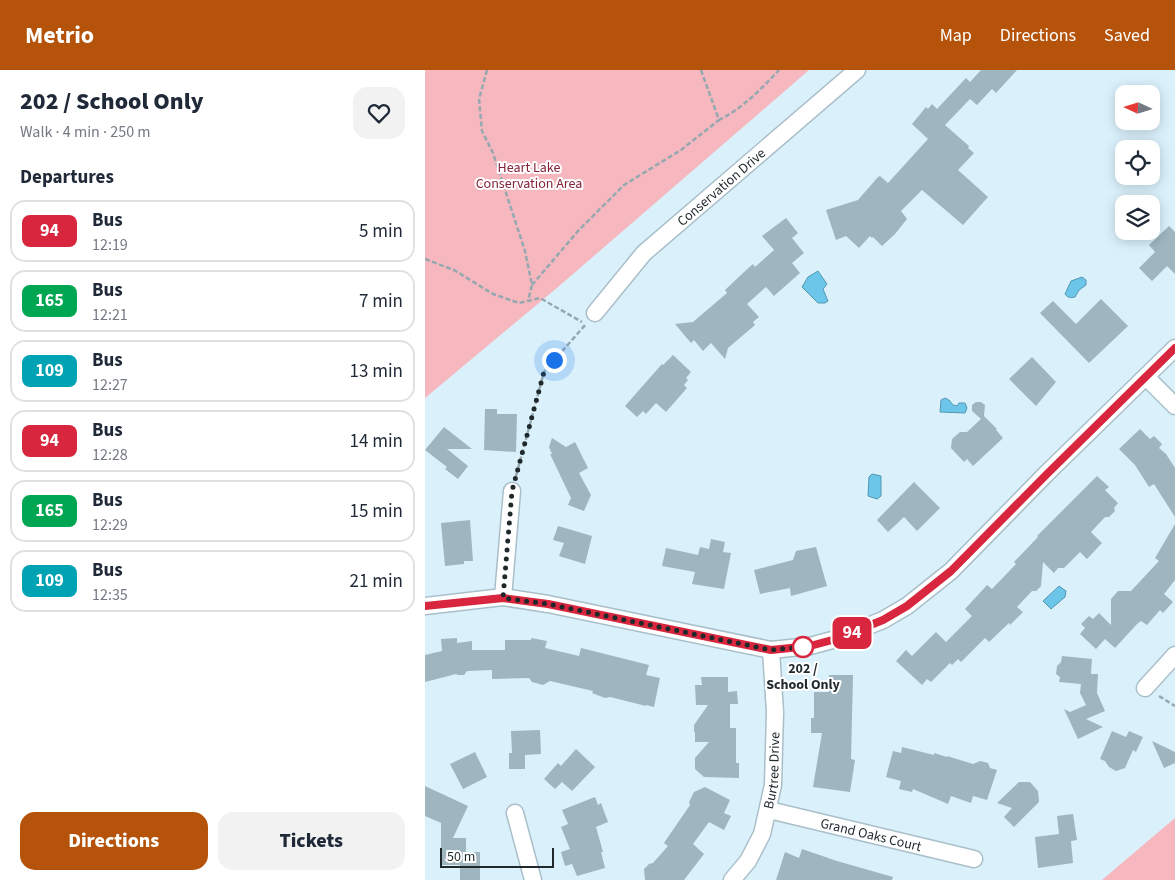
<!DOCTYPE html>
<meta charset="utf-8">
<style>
:root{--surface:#fff;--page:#f2f2f3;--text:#1f2937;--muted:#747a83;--line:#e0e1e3;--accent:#b45309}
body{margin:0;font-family:"Source Sans 3",sans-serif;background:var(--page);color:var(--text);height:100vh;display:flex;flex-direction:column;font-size:19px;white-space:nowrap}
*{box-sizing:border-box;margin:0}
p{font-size:16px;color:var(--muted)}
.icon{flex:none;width:28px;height:28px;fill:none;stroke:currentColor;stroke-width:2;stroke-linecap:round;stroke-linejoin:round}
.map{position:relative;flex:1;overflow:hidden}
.drawer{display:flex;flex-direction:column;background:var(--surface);width:425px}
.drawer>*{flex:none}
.badge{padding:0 10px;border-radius:8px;font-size:18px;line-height:32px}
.needle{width:32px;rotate:274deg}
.fabs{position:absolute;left:690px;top:15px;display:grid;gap:10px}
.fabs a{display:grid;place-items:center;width:45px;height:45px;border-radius:10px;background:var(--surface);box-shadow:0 2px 12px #0003;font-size:25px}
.scale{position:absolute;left:15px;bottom:12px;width:114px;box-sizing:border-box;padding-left:5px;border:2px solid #1f282b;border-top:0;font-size:14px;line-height:18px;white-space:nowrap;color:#1f282b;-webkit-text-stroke:4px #fff;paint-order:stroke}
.you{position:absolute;width:25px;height:25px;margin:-12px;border:4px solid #fff;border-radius:50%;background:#1a73e8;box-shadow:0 0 0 8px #1a73e833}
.map>.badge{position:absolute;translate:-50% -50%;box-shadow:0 0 0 2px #fff}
h2{padding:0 20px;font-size:19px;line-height:45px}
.round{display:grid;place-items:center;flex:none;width:52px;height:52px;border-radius:15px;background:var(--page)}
.head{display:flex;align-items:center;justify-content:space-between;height:85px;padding:0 20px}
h1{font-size:24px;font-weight:800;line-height:38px}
.button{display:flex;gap:10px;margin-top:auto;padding:10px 20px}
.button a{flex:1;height:58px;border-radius:15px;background:var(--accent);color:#fff;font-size:20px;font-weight:800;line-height:58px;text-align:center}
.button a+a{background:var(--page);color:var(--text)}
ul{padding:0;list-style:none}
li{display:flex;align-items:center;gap:15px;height:62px;margin:0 10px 8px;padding:0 10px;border:2px solid var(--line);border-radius:15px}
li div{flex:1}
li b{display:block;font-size:19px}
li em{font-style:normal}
li .badge{min-width:55px;font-weight:700;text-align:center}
header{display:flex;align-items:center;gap:30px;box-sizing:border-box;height:70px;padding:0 25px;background:var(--accent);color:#fff}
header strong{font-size:24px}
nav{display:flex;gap:28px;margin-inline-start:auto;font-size:18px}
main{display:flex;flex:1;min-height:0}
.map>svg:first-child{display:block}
.green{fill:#f6b7bf}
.water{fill:#6cc6ea;stroke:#5597b1}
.building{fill:#9fb5bf}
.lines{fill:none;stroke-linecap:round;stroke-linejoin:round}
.minor-casing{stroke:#a9bfc9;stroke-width:19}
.path{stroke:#96a8af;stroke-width:2.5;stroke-dasharray:5 2.5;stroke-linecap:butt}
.minor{stroke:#fff;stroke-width:16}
.line-casing{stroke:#fff;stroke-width:11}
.line{stroke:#d7263d;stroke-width:8}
.walk{stroke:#1f282b;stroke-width:5;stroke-dasharray:0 9}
.stop-dot{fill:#fff;stroke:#d7263d;stroke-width:2.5}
.labels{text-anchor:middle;stroke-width:4;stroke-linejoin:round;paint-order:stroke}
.park-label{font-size:14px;fill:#83233c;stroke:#fff}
.street-label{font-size:14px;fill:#1f282b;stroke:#fff}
.stop-label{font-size:14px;font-weight:bold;fill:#1f282b;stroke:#fff}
</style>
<header>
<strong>Metrio</strong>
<nav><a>Map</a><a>Directions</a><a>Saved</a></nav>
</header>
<main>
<section class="drawer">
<div class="head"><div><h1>202 / School Only</h1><p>Walk · 4 min · 250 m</p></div><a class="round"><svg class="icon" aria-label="heart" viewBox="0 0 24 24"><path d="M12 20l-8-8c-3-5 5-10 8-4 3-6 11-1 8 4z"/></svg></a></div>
<h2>Departures</h2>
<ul>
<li><span class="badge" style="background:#d7263d;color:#fff">94</span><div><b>Bus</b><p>12:19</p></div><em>5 min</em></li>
<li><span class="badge" style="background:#00a651;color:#fff">165</span><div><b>Bus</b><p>12:21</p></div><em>7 min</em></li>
<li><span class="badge" style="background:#00a3b4;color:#fff">109</span><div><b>Bus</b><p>12:27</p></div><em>13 min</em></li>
<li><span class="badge" style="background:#d7263d;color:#fff">94</span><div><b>Bus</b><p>12:28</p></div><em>14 min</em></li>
<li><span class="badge" style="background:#00a651;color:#fff">165</span><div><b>Bus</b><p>12:29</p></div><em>15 min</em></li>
<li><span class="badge" style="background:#00a3b4;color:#fff">109</span><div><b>Bus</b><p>12:35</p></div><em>21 min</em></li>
</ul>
<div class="button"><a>Directions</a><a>Tickets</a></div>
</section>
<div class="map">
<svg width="750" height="810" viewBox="0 0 750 810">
<rect width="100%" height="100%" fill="#daf1fb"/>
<g class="green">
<path d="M 0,0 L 384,0 L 133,217 L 0,328 Z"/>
<path d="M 750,747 L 750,810 L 677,810 L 750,748 Z"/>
</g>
<g class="water">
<path d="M 393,201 L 402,214 L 398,219 L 403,231 L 400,233 L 393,233 L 377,217 L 383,207 Z"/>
<path d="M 657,207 L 661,210 L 661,215 L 654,220 L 650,227 C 645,228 643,228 640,224 L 646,211 Z"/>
<path d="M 520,328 L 524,330 L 528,335 L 532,336 L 534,333 L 540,333 L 542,338 L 540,343 L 515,342 L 516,330 Z"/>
<path d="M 447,404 L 456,406 L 456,426 L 452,429 L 443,426 L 444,407 Z"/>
<path d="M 634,516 L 641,521 L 640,527 L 626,539 L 618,531 Z"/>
</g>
<g class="building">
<path d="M 556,0 L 592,0 L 571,23 L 567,19 L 552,35 L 545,29 L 520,55 L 544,76 L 543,78 L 549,83 L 533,100 L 563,127 L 538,155 L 497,120 L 476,141 L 482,149 L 470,164 L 457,176 L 448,167 L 447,168 L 445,166 L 434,178 L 421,166 L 411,170 L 401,140 L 433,130 L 453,107 L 455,106 L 463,113 L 503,69 L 487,54 L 501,37 L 503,39 L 507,34 L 512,39 L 541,8 L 545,12 Z"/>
<path d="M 361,148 L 373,163 L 367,168 L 379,183 L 367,193 L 375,203 L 349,226 L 341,217 L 322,234 L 334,247 L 328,252 L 330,255 L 303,278 L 300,289 L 286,273 L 278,281 L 269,270 L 266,273 L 250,254 L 268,252 L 302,223 L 300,220 L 318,203 L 328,194 L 330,197 L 349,180 L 337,166 Z"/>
<path d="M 744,156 L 750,162 L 750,204 L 742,196 L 727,211 L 714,198 L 730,182 L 724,175 Z"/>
<path d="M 676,229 L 703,256 L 664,293 L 615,243 L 628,231 L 651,254 Z"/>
<path d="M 248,285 L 266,302 L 261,308 L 263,310 L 259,315 L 262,318 L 241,342 L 231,333 L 221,344 L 218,341 L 212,347 L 200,336 L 237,294 L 238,295 Z"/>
<path d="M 607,287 L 631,312 L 611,336 L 584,309 Z"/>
<path d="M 551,332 L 556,332 L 560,335 L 559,346 L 572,359 L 571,360 L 578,368 L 548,396 L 542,389 L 539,392 L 526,378 L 527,369 L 535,362 L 542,362 L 556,349 L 547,341 L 547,335 Z"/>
<path d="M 60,339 L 72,339 L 72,344 L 92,344 L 91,382 L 59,380 Z"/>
<path d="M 19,357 L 47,379 L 22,379 L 43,396 L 33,409 L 20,399 L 22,397 L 0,380 Z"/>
<path d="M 715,359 L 725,369 L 729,366 L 737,374 L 734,378 L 741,384 L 750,398 L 750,447 L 729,414 L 724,417 L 710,395 L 694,379 Z"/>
<path d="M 127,368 L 141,377 L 150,372 L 163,398 L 154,403 L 166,425 L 159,441 L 143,435 L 146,428 L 125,384 L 127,384 L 124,377 Z"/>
<path d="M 672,406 L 684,417 L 680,420 L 693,433 L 689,438 L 690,441 L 684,447 L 680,447 L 666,462 L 677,473 L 662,489 L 655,482 L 639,498 L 633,498 L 629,503 L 618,492 L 616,516 L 611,521 L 607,521 L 592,537 L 598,542 L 585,555 L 584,553 L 564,572 L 560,568 L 536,592 L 533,589 L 527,595 L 525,593 L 506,612 L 502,609 L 497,615 L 471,591 L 481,580 L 487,586 L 511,562 L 521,572 L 547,546 L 540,539 L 552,526 L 562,515 L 567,519 L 591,494 L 589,492 L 613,467 L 612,466 Z"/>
<path d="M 489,412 L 515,438 L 492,461 L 479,447 L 463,462 L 452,450 Z"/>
<path d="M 45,450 L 48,491 L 39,491 L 39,494 L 20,496 L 16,453 Z"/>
<path d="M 750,454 L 750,510 L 739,524 L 748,532 L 738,543 L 735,540 L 722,555 L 716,551 L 712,554 L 690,578 L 680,569 L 671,579 L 655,564 L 660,558 L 656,554 L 664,546 L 668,549 L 674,543 L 686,555 L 686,529 L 693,521 L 706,521 L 734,491 L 730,488 Z"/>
<path d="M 133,456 L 167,466 L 160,494 L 134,486 L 139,473 L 128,470 Z"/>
<path d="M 286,469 L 300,472 L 298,482 L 306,483 L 299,519 L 267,514 L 270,502 L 237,496 L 241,478 L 273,485 L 275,477 L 284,479 Z"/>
<path d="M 391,477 L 402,516 L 366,526 L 365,518 L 335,524 L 329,500 L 368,490 L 371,481 Z"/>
<path d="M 32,568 L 32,573 L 47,571 L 47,580 L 80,580 L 80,570 L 106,570 L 106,568 L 122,571 L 120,578 L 154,586 L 156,578 L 224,595 L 221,605 L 235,608 L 229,637 L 221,635 L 221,636 L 185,627 L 180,628 L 167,623 L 168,621 L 125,611 L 118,615 L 107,612 L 104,608 L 67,609 L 67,600 L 42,601 L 39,605 L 33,605 L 31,604 L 0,612 L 0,585 L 17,581 L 16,569 Z"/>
<path d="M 637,586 L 667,589 L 666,604 L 673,604 L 672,623 L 680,641 L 661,649 L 678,657 L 653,669 L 639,639 L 645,642 L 661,635 L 655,623 L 656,614 L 634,612 L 635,607 L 631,604 L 632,596 L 636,592 Z"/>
<path d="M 404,605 L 428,605 L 426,689 L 430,690 L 425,722 L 388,717 L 397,663 L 386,663 L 386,648 L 389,648 L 389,622 L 404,622 Z"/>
<path d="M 276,607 L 303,607 L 303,622 L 312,621 L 313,634 L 305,634 L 305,658 L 311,658 L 311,693 L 314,693 L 314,708 L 279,707 L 270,699 L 270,688 L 284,672 L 270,672 L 270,663 L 269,661 L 269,655 L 283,635 L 271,635 L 270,615 L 277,615 Z"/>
<path d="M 115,660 L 116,684 L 100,685 L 100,699 L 84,699 L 84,683 L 87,683 L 86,661 Z"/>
<path d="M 687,661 L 701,667 L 704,661 L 718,667 L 711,682 L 708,680 L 700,698 L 691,701 L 684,697 L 680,691 L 675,689 Z"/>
<path d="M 727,671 L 750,682 L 750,693 L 739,698 Z"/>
<path d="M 477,677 L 509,685 L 509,683 L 522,687 L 522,686 L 548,694 L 555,691 L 563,693 L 565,698 L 572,700 L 562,730 L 548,726 L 546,733 L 526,726 L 523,734 L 488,719 L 487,722 L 474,719 L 476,711 L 461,707 L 468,681 L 476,683 Z"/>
<path d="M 151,679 L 170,697 L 147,721 L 137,712 L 130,719 L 119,709 L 133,693 L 136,696 Z"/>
<path d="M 50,682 L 62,707 L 38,719 L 25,694 Z"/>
<path d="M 594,712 L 605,712 L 613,721 L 614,732 L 589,757 L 579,747 L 587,738 L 572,733 Z"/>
<path d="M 0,716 L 43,736 L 28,768 L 41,768 L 41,782 L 55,782 L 55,810 L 35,810 L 35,795 L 16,795 L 16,753 L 0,746 Z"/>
<path d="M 280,717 L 305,730 L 299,743 L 306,746 L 299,760 L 284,752 L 268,774 L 279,784 L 259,810 L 220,810 L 219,799 L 224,794 L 228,793 L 243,776 L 239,773 L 265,735 L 264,732 L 269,722 Z"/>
<path d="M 170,727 L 173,735 L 176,733 L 183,752 L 171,757 L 178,782 L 176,782 L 180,798 L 152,806 L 147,794 L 140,796 L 136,782 L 145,779 L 136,757 L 143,754 L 137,740 Z"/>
<path d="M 648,744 L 652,770 L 646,771 L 648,793 L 613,798 L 610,767 L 634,764 L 632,746 Z"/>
<path d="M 377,779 L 412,791 L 468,807 L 467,810 L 351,810 L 360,782 L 374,788 Z"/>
</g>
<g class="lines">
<defs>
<g id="minor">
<path id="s1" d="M 170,243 L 219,183 L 432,0"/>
<path d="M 721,307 L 750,336"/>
<path d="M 78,527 L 87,421"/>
<path d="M 0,536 L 78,527 L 123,534 L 346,580 L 385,576 L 411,569 L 458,550 L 482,536 L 526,501 L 621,404 L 750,278"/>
<path d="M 720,618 L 750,585"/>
<path id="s2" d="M 344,740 L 549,789"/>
<path d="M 90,743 L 108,810"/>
<path id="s3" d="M 307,810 L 323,791 L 337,764 L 348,715 L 350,642 L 346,580"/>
</g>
</defs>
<use href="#minor" class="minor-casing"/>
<g class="path">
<path d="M 62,0 L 54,29 L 57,61 L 68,83 L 100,181 L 107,215 L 103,231"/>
<path d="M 276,0 L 294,50 C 318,38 335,20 354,0"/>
<path d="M 0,189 L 29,200 L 68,224 L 94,233 L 115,228 L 157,252"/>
<path d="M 107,215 L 153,161 L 199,115 L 256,80 L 294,50"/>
<path d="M 91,406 L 119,302 L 161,254"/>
<path d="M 734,626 L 750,636"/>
</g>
<use href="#minor" class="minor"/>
</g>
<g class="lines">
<defs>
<path id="line" d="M 0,536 L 78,528 L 123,534 L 346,580 L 385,576 L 411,569 L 458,550 L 482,536 L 526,501 L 622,404 L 750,278"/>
</defs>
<use href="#line" class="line-casing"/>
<use href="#line" class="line"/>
<path class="walk" d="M 129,290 L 119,302 L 87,421 L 78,528 L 123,534 L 346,580 L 385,576 L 378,577"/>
</g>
<circle class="stop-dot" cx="378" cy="577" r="10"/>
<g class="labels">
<g class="park-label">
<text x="104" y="102">Heart Lake<tspan x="104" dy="16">Conservation Area</tspan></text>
</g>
<g class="street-label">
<text dy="5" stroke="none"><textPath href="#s1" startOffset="179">Conservation Drive</textPath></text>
<text dy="5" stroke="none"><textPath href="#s3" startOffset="120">Burtree Drive</textPath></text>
<text dy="5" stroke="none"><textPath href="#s2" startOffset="105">Grand Oaks Court</textPath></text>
</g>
<g class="stop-label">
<text x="378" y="603">202 /<tspan x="378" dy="16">School Only</tspan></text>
</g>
</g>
</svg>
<div class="fabs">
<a><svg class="needle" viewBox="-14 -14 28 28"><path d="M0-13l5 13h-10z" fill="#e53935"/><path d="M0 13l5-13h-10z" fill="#747a83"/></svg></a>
<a><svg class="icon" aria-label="locate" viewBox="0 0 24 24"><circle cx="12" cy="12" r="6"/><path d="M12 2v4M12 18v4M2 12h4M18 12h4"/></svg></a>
<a><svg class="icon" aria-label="layers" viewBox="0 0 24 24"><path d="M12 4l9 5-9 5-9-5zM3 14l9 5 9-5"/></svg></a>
</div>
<div class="scale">50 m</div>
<div class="you" style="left:129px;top:290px"></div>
<b class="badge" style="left:427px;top:563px;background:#d7263d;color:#fff">94</b>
</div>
</main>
